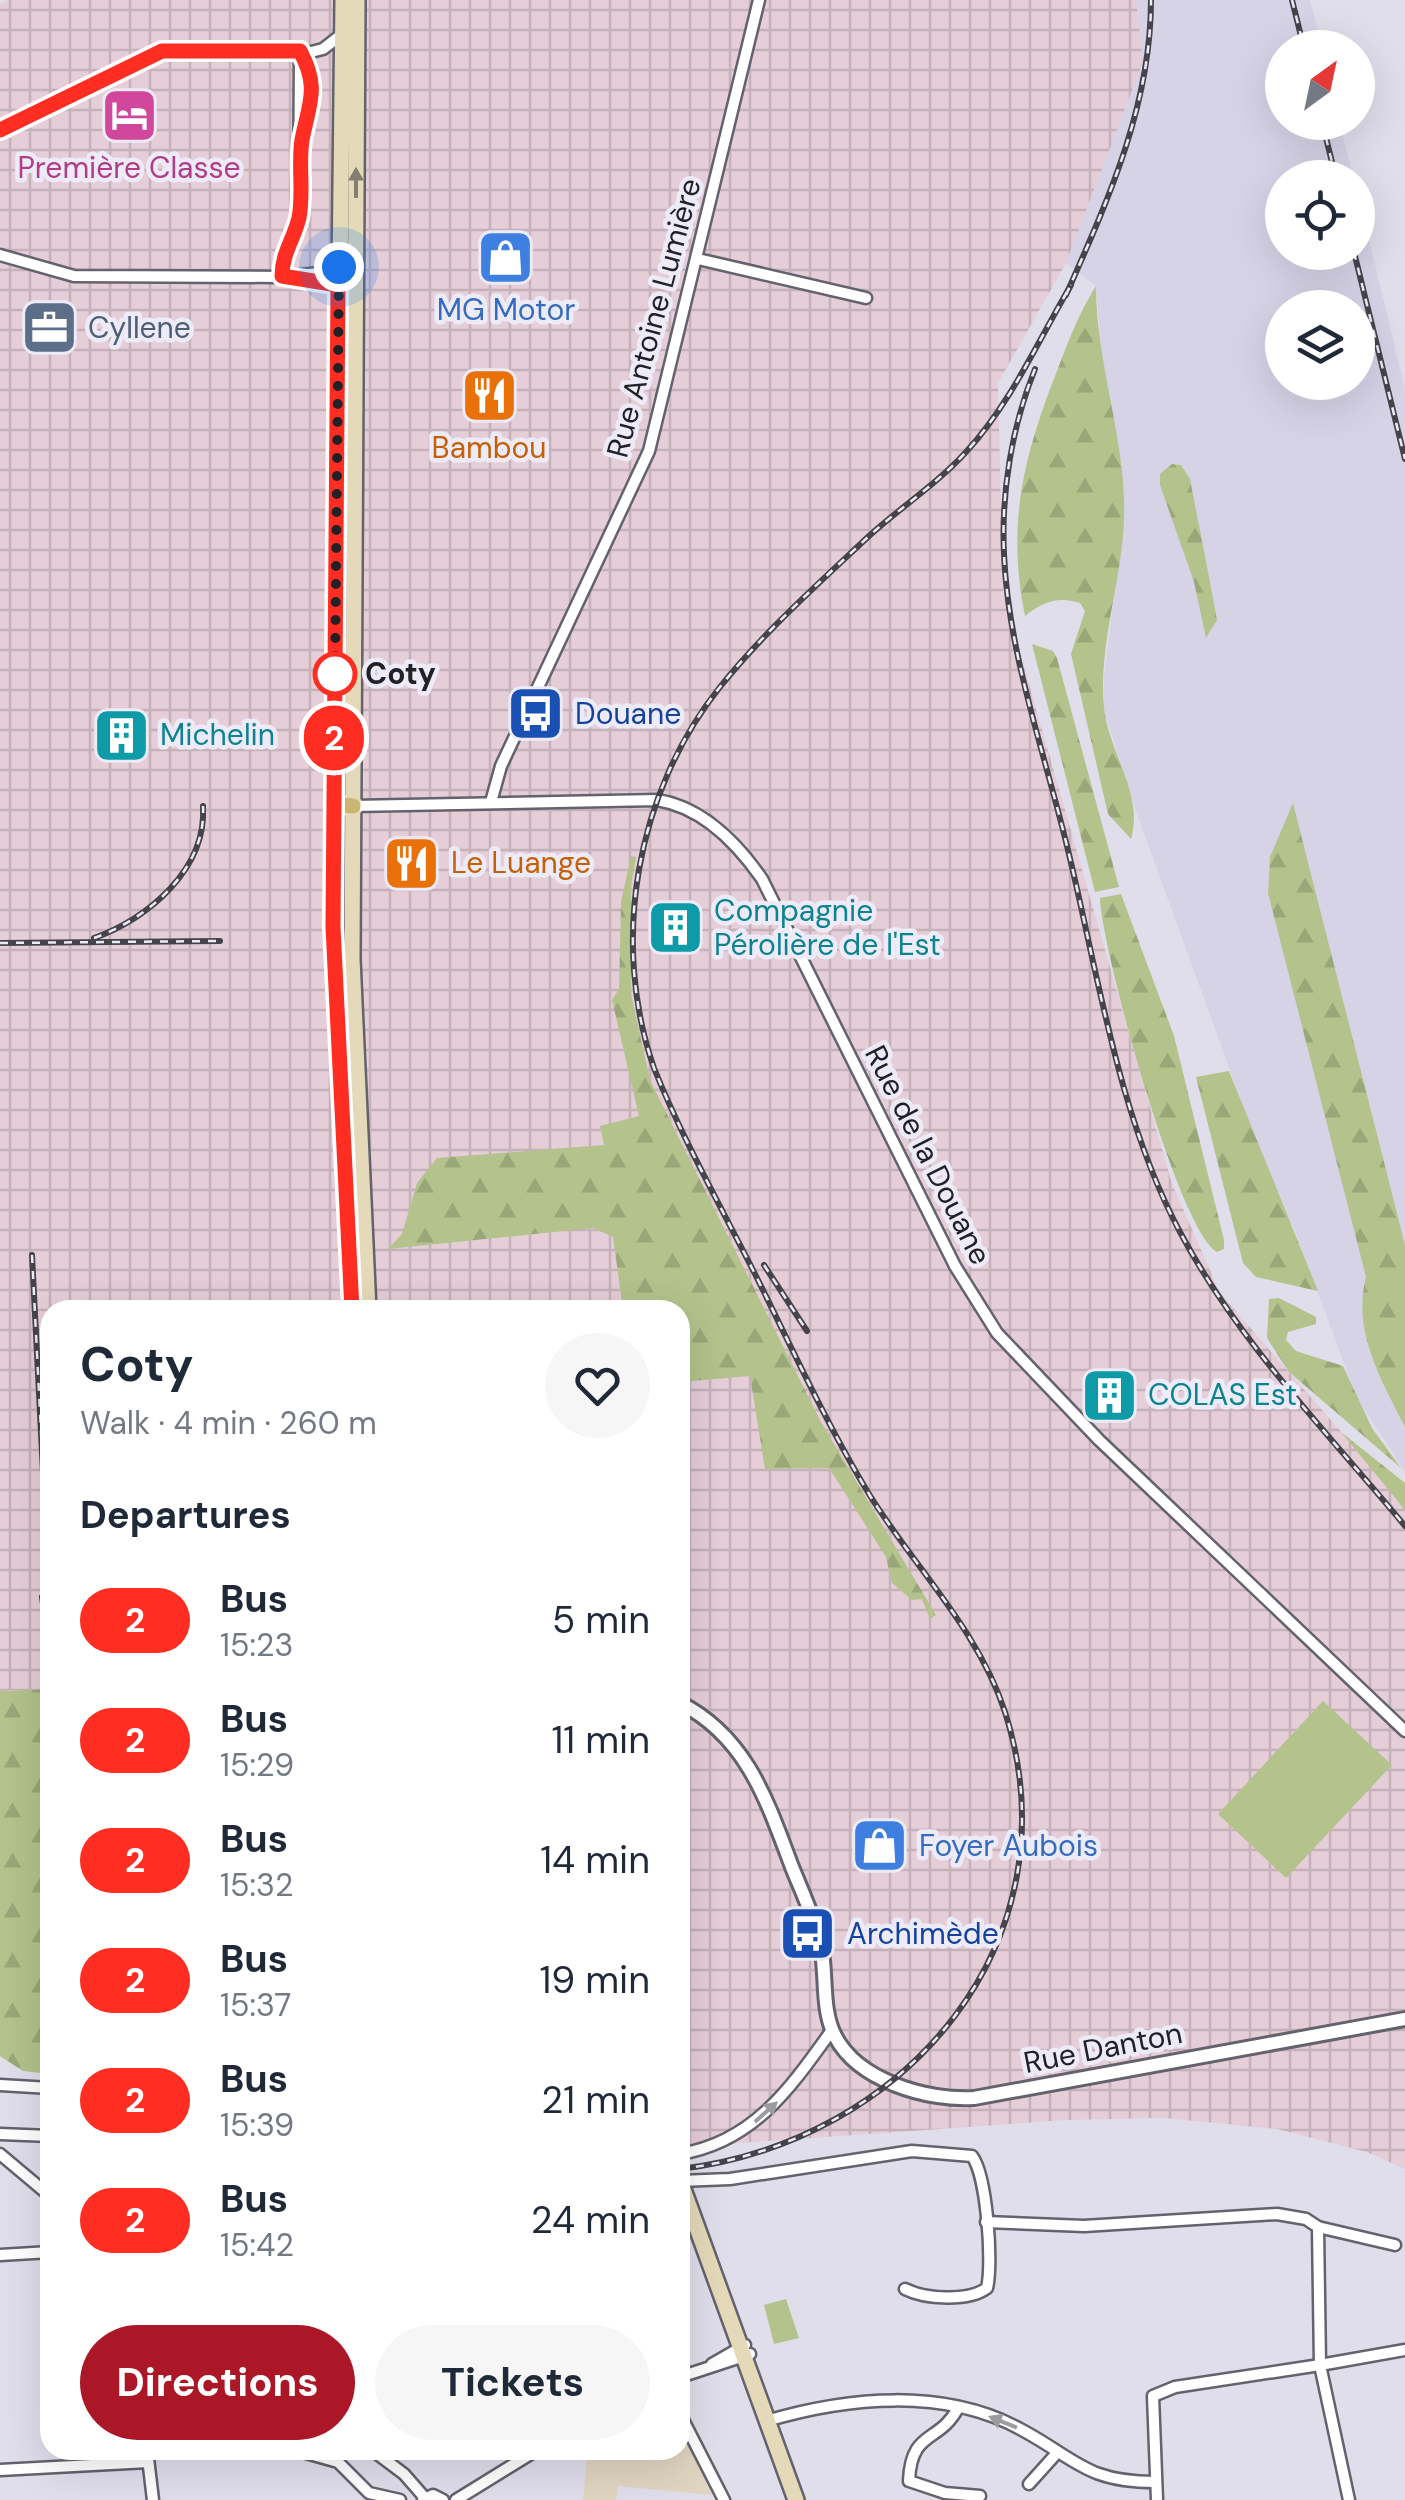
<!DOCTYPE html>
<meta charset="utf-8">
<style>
:root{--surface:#fff;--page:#f6f6f7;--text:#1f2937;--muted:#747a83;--accent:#ac1728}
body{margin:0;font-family:"DM Sans",sans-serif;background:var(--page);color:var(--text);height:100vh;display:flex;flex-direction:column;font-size:38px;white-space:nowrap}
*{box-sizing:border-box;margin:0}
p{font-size:32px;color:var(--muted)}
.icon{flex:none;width:55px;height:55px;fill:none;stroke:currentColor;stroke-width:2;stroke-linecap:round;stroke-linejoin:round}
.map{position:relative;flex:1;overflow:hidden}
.panel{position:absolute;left:40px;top:1300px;width:650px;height:1160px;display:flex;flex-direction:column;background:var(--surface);border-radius:30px;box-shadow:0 10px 40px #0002}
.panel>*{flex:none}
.badge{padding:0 20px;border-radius:32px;font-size:35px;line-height:65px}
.needle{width:65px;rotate:33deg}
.tools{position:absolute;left:1265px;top:30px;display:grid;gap:20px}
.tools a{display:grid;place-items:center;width:110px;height:110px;border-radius:50%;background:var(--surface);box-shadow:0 10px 40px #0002;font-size:50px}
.you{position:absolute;width:50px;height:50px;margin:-25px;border:8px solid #fff;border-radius:50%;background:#1a73e8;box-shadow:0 0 0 15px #1a73e833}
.map>.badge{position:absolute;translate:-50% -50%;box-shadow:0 0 0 5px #fff}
h2{padding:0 40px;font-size:38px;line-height:90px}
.round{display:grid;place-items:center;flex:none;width:105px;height:105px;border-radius:52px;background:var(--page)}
.overview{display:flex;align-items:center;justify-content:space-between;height:170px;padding:0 40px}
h1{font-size:48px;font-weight:700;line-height:75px}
.action{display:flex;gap:20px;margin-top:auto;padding:20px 40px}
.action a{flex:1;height:115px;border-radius:60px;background:var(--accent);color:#fff;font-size:40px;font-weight:700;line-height:115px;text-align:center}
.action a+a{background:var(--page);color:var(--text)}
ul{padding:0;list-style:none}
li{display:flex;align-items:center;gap:30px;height:120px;padding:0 40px}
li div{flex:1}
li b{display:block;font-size:38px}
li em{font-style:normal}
li .badge{min-width:110px;font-weight:700;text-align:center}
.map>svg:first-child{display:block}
.built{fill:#d6d3e7;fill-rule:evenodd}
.industrial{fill:url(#industrial-grid)}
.education{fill:#e0d5c0}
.grass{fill:#b3c38b}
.forest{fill:url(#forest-firs)}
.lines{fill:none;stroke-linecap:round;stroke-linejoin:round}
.minor-casing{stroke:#64626d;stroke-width:15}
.tertiary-casing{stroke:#64626d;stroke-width:18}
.secondary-casing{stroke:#64626d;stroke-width:20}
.primary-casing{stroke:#fff;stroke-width:20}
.minor{stroke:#fff;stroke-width:10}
.tertiary{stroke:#fff;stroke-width:12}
.secondary{stroke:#e4dab9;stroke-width:15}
.primary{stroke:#cab573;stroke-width:15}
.rail-casing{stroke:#45444b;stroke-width:6}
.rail{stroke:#edebf8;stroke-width:2.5;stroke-dasharray:8;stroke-linecap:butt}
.oneway{fill:#837e70}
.oneway2{fill:#9c9b9d}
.line-casing{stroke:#fff;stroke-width:22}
.line{stroke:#ff2d22;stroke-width:15}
.walk{stroke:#222126;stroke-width:10;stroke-dasharray:0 18}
.stop-dot{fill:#fff;stroke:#ff2d22;stroke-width:5}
.labels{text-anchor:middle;stroke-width:9;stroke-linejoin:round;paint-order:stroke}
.hotel-label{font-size:30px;fill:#b23c85;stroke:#edebf8}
.shop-label{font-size:30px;fill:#366cbe;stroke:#edebf8}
.street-label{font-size:30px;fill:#222126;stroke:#edebf8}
.service-label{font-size:30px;fill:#4e5e75;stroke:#edebf8;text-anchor:start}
.food-label{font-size:30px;fill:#c56008;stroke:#edebf8}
.stop-label{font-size:30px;font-weight:bold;fill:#222126;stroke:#edebf8;text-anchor:start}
.transit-label{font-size:30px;fill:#164399;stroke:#edebf8;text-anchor:start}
.culture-label{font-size:30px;fill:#0d838f;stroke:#edebf8;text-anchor:start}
</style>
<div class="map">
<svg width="1405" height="2500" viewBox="0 0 1405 2500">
<defs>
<pattern id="industrial-grid" width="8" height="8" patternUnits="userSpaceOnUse" patternTransform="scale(2.5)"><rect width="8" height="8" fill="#e6ced8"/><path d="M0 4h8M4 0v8" fill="none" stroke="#c5b1b9"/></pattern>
<pattern id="forest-firs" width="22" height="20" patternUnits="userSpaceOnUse" patternTransform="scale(2.5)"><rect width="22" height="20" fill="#b3c38b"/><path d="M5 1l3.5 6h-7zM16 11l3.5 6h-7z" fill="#9aa778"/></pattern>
</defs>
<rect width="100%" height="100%" fill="#e0deeb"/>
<path class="built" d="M 1136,0 L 1310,0 L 1322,47 L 1282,48 L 1282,122 L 1340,123 L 1353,177 L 1282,178 L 1282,252 L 1358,252 L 1358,194 L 1405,389 L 1405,1472 L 1357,1398 L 1294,1229 L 1267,1172 L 1138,817 L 1104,711 L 1104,676 L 1124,520 L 1123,484 L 1104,385 L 1096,286 L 1066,263 L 1143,62 ZM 1282,308 L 1358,308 L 1358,382 L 1282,382 Z"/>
<path class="industrial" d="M 8,0 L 1136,0 L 1143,62 L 1066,263 L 998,383 L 1003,593 L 1172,1184 L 1220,1293 L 1405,1505 L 1405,2169 L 1367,2152 L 1277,2129 L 1165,2118 L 1066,2120 L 684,2147 L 680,2136 L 680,1310 L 50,1310 L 50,1689 L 0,1691 L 0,4 Z"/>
<path class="education" d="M 680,2428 L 713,2495 L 618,2486 L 616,2500 L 583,2500 L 588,2450 L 680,2450 Z"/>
<g class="grass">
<path d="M 1323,1701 L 1392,1765 L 1286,1878 L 1218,1814 Z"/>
<path d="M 786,2299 L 799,2338 L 774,2344 L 764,2305 Z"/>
</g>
<g class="forest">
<path d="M 1096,286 C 1096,366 1127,442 1124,519 C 1122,582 1098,645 1104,708 C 1109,753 1144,794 1131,839 L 1108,814 L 1071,654 L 1085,611 L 1080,603 C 1057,596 1043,602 1025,616 C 1007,526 1022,461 1055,376 C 1067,345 1078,314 1096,286 Z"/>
<path d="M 1172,464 L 1181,465 L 1190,479 L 1214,603 L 1217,620 L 1206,638 L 1194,582 L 1160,485 L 1160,474 Z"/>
<path d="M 1032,644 L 1053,651 L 1057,658 L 1119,887 L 1095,892 Z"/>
<path d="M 1293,803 L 1405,1245 L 1405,1427 C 1381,1380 1352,1331 1366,1277 L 1268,893 L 1270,857 Z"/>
<path d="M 631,856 L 636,857 L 631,885 L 631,994 L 650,1080 L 821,1422 L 936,1615 L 930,1619 L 922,1599 L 912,1600 L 892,1583 L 886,1557 L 829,1468 L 765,1469 L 750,1376 L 680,1382 L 680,1310 L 623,1310 L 613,1237 L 593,1228 L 388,1249 L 402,1234 L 417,1183 L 437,1158 L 604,1145 L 600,1126 L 639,1116 L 612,1000 L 619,989 L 621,902 Z"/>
<path d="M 1121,894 L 1174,1036 L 1224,1240 L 1224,1249 L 1217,1252 C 1179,1233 1101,948 1100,898 Z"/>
<path d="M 1229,1071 L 1318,1291 L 1256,1277 L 1243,1263 L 1196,1077 Z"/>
<path d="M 1279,1298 L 1316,1317 L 1316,1324 L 1288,1332 L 1286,1340 L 1296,1351 L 1343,1366 L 1372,1428 L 1401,1468 L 1289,1372 L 1267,1338 L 1269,1299 Z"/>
<path d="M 1341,1432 L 1405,1483 L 1405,1511 L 1397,1500 Z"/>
<path d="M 50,1689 L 50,2074 L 23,2071 L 0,2056 L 0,1691 Z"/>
</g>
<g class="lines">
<defs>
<g id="minor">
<path d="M 0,130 L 162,51 L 311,52 L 323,49 L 341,35"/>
<path d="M 0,255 L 74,276 L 282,277 L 346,270"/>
<path d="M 698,259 L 866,298"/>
<path d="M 297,276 L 339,285"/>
<path d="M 282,277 L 284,249 L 299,219 L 300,51"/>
<path d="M 491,802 L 501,766 L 649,451 L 759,0"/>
<path d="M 353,806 L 657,800 C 702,807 737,843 762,879 L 955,1266 L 997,1333 L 1099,1440 L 1405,1731"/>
<path d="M 0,2085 L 50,2088"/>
<path d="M 0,2134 L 50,2136"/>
<path d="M 0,2154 L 50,2196"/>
<path d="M 680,2154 C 754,2142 791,2087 832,2030"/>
<path d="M 680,2181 L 730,2179 L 912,2151 L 972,2156 C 987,2176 993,2264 987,2288 C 968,2302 925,2299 905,2289"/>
<path d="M 986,2222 L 1084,2226 L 1277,2214 L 1306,2219 L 1318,2227 L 1320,2365 L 1175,2387 L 1153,2396 L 1157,2500"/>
<path d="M 1318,2227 L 1395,2245"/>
<path d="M 0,2255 L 50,2252"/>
<path d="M 712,2364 L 745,2345"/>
<path d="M 680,2377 L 750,2354"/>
<path d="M 958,2408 C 939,2444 911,2429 909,2481 L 945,2493 L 980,2496"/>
<path d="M 680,2414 L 724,2500"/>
<path d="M 766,2421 C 847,2397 944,2387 1022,2430 C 1076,2459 1086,2482 1155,2482"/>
<path d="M 147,2450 L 153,2500"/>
<path d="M 295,2450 L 338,2462 L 369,2493 L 400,2500"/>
<path d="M 372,2450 L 404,2474 L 425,2498"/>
<path d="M 0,2470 L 148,2462"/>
<path d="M 1029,2484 L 1056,2454"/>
<path d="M 423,2500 L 433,2495 L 443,2500"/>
<path d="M 456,2500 L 537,2450"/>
<path d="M 1349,2500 L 1320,2365 L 1405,2350"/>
</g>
<path id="tertiary" d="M 680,1703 C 747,1737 767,1801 792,1867 C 802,1892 815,1919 821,1946 C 827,1975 821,2009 835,2036 C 858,2081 928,2101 974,2098 L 1405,2019"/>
<g id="secondary">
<path d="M 343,0 L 333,927 L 352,1310"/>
<path d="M 357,0 L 352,959 L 368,1310"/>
<path d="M 680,2181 L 796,2500"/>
</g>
<path id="primary" d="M 334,804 L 353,806"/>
</defs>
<use href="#minor" class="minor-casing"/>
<use href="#tertiary" class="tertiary-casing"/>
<use href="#secondary" class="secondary-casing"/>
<use href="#primary" class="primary-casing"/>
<use href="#minor" class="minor"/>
<use href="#tertiary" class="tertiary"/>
<use href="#secondary" class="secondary"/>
<use href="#primary" class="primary"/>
<defs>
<g id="rail">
<path d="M 1292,0 L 1304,48"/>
<path d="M 1322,122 L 1336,178"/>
<path d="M 1354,252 L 1405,459"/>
<path d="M 1066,295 C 1108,200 1151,106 1151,0"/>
<path d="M 1035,369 C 1012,426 1001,492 1004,554 C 1008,651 1043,748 1066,842 C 1098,971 1117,1114 1180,1232 C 1237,1340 1327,1432 1405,1526"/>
<path d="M 94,938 C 148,919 207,869 203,806"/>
<path d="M 0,943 L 220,941"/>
<path d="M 32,1255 L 50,1610"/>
<path d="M 764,1265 L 807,1331"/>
<path d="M 42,1597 L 50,1651"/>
<path d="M 680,2169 C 906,2142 1078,1941 1005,1712 C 978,1629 914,1567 869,1494 C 826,1423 791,1346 754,1272 C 720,1205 682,1138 654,1068 C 610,942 636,792 720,687 C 763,633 818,584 869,536 C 901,507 937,484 966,452 C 1011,403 1038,341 1071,285"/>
</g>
</defs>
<use href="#rail" class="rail-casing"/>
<use href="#rail" class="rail"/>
</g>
<defs><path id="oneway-solid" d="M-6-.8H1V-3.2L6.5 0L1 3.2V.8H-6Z" transform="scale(2.5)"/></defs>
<use class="oneway" href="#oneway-solid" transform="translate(356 183) rotate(-90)"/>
<g class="oneway2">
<use href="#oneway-solid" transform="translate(766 2112) rotate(-42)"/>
<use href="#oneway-solid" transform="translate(1003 2422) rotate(-158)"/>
</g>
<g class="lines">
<defs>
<path id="line" d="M 0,130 L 162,51 L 300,51 C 320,88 309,103 302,140 C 298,165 304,192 299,218 C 294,239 282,253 282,276 L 338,285 L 333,927 L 352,1310"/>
</defs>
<use href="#line" class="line-casing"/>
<use href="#line" class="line"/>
<path class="walk" d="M 335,674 L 339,267"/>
</g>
<defs>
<symbol id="hotel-square" viewBox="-11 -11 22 22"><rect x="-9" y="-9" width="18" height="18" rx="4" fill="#d1479c" stroke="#edebf8"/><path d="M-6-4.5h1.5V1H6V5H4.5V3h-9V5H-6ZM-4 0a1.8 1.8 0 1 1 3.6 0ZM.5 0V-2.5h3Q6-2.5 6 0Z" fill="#fff"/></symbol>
<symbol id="shop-square" viewBox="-11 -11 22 22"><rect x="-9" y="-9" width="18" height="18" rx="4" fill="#3f7fe0" stroke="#edebf8"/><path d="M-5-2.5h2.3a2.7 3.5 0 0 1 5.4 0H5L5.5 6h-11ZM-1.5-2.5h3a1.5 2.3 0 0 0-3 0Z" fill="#fff"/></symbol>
<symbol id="office-square" viewBox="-11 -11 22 22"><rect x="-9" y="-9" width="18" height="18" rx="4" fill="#5c6f8a" stroke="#edebf8"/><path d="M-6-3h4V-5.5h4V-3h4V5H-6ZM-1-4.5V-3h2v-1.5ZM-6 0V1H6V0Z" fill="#fff"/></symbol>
<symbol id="restaurant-square" viewBox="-11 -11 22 22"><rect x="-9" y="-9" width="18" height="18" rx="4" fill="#e8710a" stroke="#edebf8"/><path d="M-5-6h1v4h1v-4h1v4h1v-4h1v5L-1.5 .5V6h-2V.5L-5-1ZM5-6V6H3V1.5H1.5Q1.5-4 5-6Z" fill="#fff"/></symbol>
<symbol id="bus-square" viewBox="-11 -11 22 22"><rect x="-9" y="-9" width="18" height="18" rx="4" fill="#1a4fb4" stroke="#edebf8"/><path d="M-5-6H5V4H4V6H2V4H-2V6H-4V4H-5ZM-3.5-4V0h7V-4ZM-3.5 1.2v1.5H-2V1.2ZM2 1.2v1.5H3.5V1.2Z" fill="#fff"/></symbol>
<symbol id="building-square" viewBox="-11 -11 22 22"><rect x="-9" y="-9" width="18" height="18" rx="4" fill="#0f9aa8" stroke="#edebf8"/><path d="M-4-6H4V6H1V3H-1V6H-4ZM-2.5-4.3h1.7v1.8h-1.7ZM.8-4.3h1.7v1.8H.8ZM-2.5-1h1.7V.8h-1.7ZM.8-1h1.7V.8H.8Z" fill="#fff"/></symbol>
</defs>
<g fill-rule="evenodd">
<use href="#hotel-square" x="98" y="84" width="63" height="63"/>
<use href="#shop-square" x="474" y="226" width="63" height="63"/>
<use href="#office-square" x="18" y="296" width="63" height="63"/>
<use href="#restaurant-square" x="458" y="364" width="63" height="63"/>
<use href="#bus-square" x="504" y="682" width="63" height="63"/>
<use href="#building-square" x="90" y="704" width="63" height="63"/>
<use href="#restaurant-square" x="380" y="832" width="63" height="63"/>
<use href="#building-square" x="644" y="896" width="63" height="63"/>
<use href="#building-square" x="1078" y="1364" width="63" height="63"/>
<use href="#shop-square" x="848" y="1814" width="63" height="63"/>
<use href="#bus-square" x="776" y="1902" width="63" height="63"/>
</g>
<circle class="stop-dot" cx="335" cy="674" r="20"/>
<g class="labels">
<g class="hotel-label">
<text x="129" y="178">Première Classe</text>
</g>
<g class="shop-label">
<text x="506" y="320">MG Motor</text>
<text x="919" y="1856" text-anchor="start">Foyer Aubois</text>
</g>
<g class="street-label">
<text transform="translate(654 318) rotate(-75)" y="10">Rue Antoine Lumière</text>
<text transform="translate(928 1155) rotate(63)" y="10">Rue de la Douane</text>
<text transform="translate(1103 2048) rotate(-11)" y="10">Rue Danton</text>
</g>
<g class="service-label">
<text x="88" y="338">Cyllene</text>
</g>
<g class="food-label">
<text x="489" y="458">Bambou</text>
<text x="451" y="873" text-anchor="start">Le Luange</text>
</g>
<g class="stop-label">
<text x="365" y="684">Coty</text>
</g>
<g class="transit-label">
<text x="575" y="724">Douane</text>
<text x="847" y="1944">Archimède</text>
</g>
<g class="culture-label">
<text x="160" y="745">Michelin</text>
<text x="714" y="921">Compagnie<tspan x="714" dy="34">Pérolière de l'Est</tspan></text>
<text x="1148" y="1405">COLAS Est</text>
</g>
</g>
</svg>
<div class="tools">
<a><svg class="needle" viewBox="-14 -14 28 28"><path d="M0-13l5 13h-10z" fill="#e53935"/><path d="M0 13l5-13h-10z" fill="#747a83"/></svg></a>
<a><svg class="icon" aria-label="locate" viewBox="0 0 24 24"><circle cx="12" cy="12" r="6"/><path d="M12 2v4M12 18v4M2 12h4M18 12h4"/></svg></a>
<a><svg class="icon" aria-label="layers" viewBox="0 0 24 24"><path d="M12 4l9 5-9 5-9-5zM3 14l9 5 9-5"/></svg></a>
</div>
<div class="you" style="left:339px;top:267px"></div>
<b class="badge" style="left:334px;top:738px;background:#ff2d22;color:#fff">2</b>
<section class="panel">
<div class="overview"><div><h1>Coty</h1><p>Walk · 4 min · 260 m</p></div><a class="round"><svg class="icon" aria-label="heart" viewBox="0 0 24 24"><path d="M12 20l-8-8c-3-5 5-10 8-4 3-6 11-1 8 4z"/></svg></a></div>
<h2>Departures</h2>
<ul>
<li><span class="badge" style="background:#ff2d22;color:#fff">2</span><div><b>Bus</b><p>15:23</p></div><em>5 min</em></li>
<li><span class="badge" style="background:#ff2d22;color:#fff">2</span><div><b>Bus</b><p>15:29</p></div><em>11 min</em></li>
<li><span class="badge" style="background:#ff2d22;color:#fff">2</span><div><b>Bus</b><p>15:32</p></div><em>14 min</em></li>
<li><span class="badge" style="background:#ff2d22;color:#fff">2</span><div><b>Bus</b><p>15:37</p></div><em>19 min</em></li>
<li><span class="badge" style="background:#ff2d22;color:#fff">2</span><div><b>Bus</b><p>15:39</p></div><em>21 min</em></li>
<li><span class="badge" style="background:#ff2d22;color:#fff">2</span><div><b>Bus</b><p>15:42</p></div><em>24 min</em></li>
</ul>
<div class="action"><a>Directions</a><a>Tickets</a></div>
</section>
</div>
